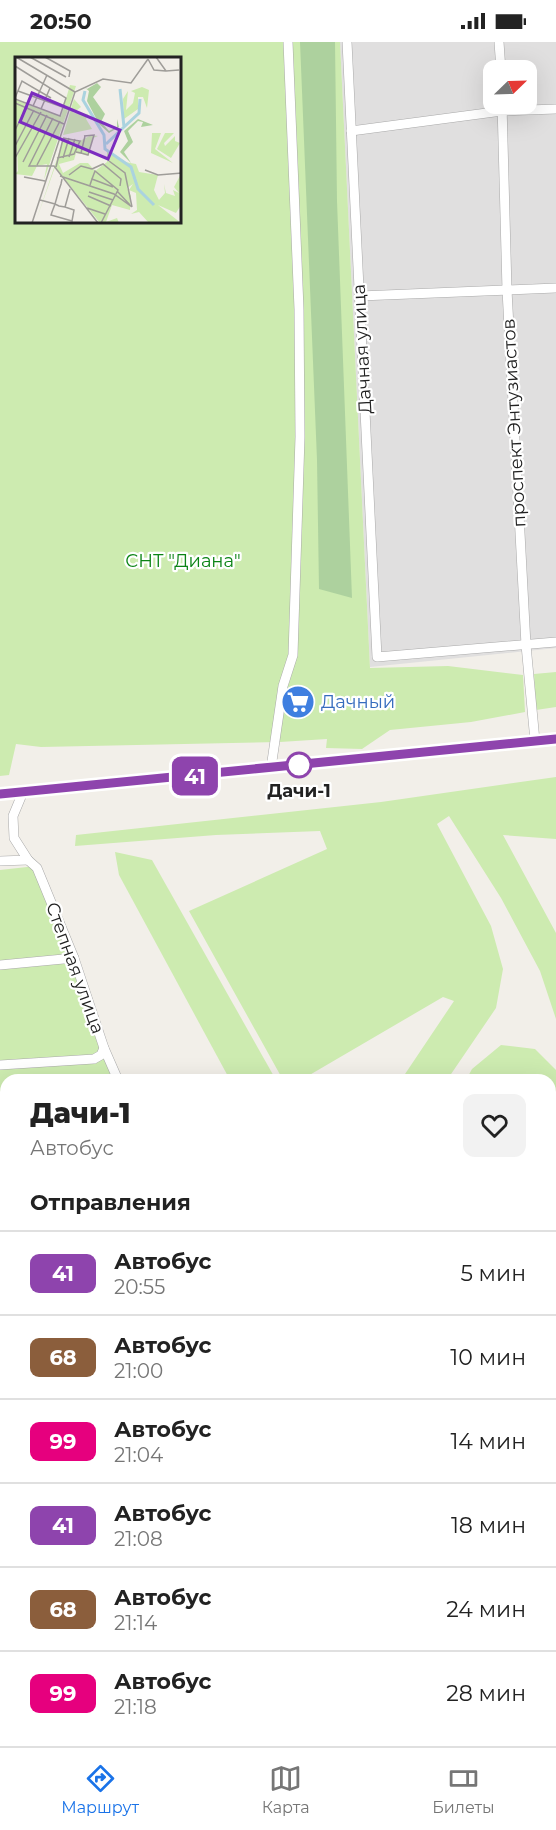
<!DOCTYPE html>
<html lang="ru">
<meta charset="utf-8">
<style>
:root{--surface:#fff;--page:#f2f2f2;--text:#222;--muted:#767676;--line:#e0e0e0;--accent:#1a73e8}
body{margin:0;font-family:Montserrat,sans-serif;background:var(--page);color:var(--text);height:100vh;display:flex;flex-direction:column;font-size:22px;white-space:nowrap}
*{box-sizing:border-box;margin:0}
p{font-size:20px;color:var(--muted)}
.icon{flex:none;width:33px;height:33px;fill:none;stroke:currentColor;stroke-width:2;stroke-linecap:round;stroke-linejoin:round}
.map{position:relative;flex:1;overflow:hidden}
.drawer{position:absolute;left:0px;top:1032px;width:556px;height:672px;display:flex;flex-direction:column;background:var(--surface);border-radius:18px 18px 0 0;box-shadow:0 6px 24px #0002}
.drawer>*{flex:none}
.badge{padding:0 12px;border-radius:9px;font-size:21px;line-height:39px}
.needle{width:39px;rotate:67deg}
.fabs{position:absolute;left:483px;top:18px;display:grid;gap:12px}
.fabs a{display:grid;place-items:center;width:54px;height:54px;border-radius:12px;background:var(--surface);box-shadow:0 6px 24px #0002;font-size:30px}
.map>.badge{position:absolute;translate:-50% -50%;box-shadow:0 0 0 3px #fff}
h2{padding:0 30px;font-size:22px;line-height:54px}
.round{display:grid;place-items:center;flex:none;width:63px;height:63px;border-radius:12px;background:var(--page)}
.headline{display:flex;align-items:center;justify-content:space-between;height:102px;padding:0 30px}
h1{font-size:28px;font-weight:800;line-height:45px}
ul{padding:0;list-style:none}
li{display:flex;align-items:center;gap:18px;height:84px;padding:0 30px;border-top:2px solid var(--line)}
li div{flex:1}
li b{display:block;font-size:22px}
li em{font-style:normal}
li .badge{min-width:66px;font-weight:700;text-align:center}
.status{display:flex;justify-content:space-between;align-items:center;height:42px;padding:0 30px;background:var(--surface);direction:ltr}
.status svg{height:16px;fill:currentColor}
.tabs{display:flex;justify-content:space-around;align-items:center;height:84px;border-top:2px solid var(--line);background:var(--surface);font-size:16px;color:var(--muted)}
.tabs a{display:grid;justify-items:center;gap:3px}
.tabs .selected{color:var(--accent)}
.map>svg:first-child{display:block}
.residential{fill:#e0dfdf;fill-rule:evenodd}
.grass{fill:#cdebb0;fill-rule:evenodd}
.forest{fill:#add19e}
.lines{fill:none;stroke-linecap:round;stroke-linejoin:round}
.stream{stroke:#aad3df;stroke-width:3}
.minor-casing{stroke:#a9a9a9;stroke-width:10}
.tertiary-casing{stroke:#a9a9a9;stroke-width:12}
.minor{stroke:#fff;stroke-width:9}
.tertiary{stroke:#fff;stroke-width:10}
.line-casing{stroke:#fff;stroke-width:14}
.line{stroke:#8e44ad;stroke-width:9}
.stop-dot{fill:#fff;stroke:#8e44ad;stroke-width:3}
.labels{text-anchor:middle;stroke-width:4.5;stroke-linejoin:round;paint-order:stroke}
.street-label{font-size:18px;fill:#222;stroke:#fff}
.park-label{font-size:18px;fill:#0c8416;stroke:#fff}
.shop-label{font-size:18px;fill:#366cbe;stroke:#fff;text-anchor:start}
.stop-label{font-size:18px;font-weight:bold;fill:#222;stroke:#fff}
.inset-river{fill:none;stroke:#aad3df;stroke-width:3}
.inset-road{fill:none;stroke:#9f9d99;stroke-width:1.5}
.view{fill:#7b2cbf;fill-opacity:0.15;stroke:#7b2cbf;stroke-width:3}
.inset-edge{fill:none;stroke:#222;stroke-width:3}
</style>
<div class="status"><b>20:50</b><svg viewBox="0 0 49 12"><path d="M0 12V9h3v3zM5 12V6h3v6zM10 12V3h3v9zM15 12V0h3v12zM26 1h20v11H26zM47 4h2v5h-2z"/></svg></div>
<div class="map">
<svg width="556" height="1704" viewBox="0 0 556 1704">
<rect width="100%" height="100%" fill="#f2efe9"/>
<path class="residential" d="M 340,0 L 556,0 L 556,606 L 370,625 ZM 494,28 L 526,28 L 526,62 L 494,62 Z"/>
<g class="grass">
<path d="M 0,0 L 340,0 L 370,626 L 448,624 L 523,633 L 525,670 L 471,680 L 390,688 L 362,707 L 326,706 L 327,697 L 280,700 L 41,705 L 16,702 L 9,733 L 0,734 ZM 16,16 L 180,16 L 180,180 L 16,180 Z"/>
<path d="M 556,630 L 556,665 L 536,668 L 534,632 Z"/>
<path d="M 556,735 L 556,797 L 503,793 L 556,891 L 556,977 L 540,929 L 501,856 L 449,774 L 437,782 L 491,884 L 503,927 L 496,966 L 447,1038 L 401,1038 L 454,959 L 443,955 L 301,1038 L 283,1038 L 189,869 L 327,807 L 320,789 L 216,793 L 75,804 L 76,793 L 381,760 Z"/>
<path d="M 115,810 L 152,818 L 276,1038 L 230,1038 L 119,833 Z"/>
<path d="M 36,824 L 75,924 L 113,1038 L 6,1038 L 6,1329 L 0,1329 L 0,828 Z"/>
<path d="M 501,1003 L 535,1007 L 556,1028 L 556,1078 L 551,1077 L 550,1038 L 466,1038 L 472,1027 Z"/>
</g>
<path class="forest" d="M 300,0 L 335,0 L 337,159 L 352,556 L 319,547 L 317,418 Z"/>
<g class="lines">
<g class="stream">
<path d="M 550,1219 L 556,1212"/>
<path d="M 479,1698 L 481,1704"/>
<path d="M 109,1704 L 109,1698"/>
</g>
<defs>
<g id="minor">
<path d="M 347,0 L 377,615 L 556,600"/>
<path d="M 499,0 L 501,28"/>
<path d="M 502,62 L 507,248 L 526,603 L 535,699"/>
<path d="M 351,89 L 502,69 L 556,67"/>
<path d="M 360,254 L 556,246"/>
<path d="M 271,726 L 283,644 L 293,613 L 300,395 L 299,267 L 288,0"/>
<path d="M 28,818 L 37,826 L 74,916 L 104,1006 L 118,1038"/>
<path d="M 0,819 L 28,818 L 14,796 L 13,774 L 23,750"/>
<path d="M 0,923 L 74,916"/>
<path d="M 0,1023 L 94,1017 L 101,1013 L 104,1006"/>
<path d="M 0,1118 L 6,1117"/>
<path d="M 0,1216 L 6,1216"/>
<path d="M 0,1342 L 6,1341"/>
</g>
<path id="tertiary" d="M 0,752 L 556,697"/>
</defs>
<use href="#minor" class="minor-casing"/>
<use href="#tertiary" class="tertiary-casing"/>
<use href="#minor" class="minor"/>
<use href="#tertiary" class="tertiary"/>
</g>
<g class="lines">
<defs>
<path id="line" d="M 0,752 L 556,697"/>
</defs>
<use href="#line" class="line-casing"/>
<use href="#line" class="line"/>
</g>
<defs>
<symbol id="supermarket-disc" viewBox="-11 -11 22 22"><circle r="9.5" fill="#3f7fe0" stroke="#fff"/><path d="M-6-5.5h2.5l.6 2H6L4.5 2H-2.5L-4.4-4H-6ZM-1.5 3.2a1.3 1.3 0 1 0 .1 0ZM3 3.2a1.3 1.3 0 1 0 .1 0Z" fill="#fff"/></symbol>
</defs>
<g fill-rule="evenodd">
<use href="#supermarket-disc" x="279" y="641" width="38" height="38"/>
</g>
<circle class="stop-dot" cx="299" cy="723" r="12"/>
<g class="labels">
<g class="street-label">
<text transform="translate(362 307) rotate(-93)" y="6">Дачная улица</text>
<text transform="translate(514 381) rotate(-93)" y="6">проспект Энтузиастов</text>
<text transform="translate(75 926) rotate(70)" y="6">Степная улица</text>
</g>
<g class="park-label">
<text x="183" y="525">СНТ "Диана"</text>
</g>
<g class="shop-label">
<text x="321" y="666">Дачный</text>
</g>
<g class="stop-label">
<text x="299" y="755">Дачи-1</text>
</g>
</g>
<g transform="translate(15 15)">
<rect width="166" height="166" fill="#f2efe9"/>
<path d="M 55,28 L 61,29 L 29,123 L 32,107 L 22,109 L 17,119 L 0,117 L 3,114 L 0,43 L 46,59 ZM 127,30 L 134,33 L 132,51 L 128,40 L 123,40 L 123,52 L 109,62 L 108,42 L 113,34 L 111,53 L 118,46 L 120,36 L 116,34 ZM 59,42 L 66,50 L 58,56 L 73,57 L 71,62 L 77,72 L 48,78 ZM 137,76 L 146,76 L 140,92 L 158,106 L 136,96 ZM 150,76 L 159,76 L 149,86 L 150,89 L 160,79 L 160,84 L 165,86 L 156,101 L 142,92 ZM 76,78 L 83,79 L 78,81 L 73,98 L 61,96 L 59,103 L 44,107 L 48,116 L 65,106 L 73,106 L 80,114 L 92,105 L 92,93 L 110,105 L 121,107 L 124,115 L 143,118 L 139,133 L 144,143 L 150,136 L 149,127 L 151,136 L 160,139 L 158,133 L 164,136 L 159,130 L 166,117 L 166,148 L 161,156 L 143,148 L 166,166 L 134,166 L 124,155 L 116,157 L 122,153 L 121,136 L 114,133 L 118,127 L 112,131 L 116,139 L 115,153 L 97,148 L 91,165 L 102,161 L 104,166 L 85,166 L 40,110 L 21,164 L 49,81 L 65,84 Z" fill="#cdebb0"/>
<path d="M 82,26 L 86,30 L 78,40 L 90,57 L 86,65 L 94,74 L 102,70 L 102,62 L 104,70 L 94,76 L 84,67 L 72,44 L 74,34 L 69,30 L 72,32 ZM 123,62 L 138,68 L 126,70 L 128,65 L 123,64 L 113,74 L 118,85 L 109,95 L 116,106 L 105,95 L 113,84 L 109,74 Z" fill="#add19e"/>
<path class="inset-river" d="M 70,34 L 68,43 L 89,78 L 90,92 L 116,110 L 123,132 L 139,148M 109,70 L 124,56 L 125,42M 91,87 L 109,70 L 105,32"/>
<path class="inset-road" d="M 1,0 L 60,35M 15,0 L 51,20M 30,0 L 55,14 L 54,20M 141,0 L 151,14 L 164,13M 133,2 L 139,13 L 151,14M 0,9 L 51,41 L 45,59 L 0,42M 3,34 L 53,52M 0,41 L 7,24 L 36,41M 0,46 L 49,67M 18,49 L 32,18M 26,52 L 35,31M 38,61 L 14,109 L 39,109 L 83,166M 0,73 L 12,50M 0,89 L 19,53M 61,95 L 66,96 L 70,79M 66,96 L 73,98 L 79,78 L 69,79M 54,100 L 60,82M 0,101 L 26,55M 42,101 L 59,97 L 65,84 L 48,81M 48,101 L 54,81M 94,104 L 110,116 L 117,150M 8,105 L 32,58M 22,108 L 45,64M 41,110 L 48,82M 77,112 L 88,107 L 106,122 L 105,129M 130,113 L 143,118 L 167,116M 54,118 L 66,109 L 77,112M 45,119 L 99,137 L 117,150M 9,120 L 30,124M 77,122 L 80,114 L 103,133 L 86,166M 75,128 L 77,122 L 98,130M 102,134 L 115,148M 74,135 L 98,143M 73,139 L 96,149M 25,143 L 29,144 L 40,147 L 44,149 L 50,150 L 59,153 L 57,164 L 36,158 L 37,155 L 40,147 L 44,133 L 46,127 L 47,122M 50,150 L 55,132M 72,151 L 90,157M 17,166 L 60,35 L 88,22 L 116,26 L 133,2"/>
<path class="view" d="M 17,36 L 105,73 L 93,102 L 5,65 Z"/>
<rect width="166" height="166" class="inset-edge"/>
</g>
</svg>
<div class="fabs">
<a><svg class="needle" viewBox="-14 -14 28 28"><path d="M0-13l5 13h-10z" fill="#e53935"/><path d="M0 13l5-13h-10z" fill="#767676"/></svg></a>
</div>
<b class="badge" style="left:195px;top:734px;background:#8e44ad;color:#fff">41</b>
<section class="drawer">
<div class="headline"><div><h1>Дачи-1</h1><p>Автобус</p></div><a class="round"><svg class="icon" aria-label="heart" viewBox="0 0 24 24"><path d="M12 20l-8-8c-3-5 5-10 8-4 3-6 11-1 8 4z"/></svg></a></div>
<h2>Отправления</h2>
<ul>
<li><span class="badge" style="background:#8e44ad;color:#fff">41</span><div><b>Автобус</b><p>20:55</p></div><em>5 мин</em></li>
<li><span class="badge" style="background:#8b5e3c;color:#fff">68</span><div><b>Автобус</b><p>21:00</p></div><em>10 мин</em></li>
<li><span class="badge" style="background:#e6007e;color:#fff">99</span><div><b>Автобус</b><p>21:04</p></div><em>14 мин</em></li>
<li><span class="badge" style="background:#8e44ad;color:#fff">41</span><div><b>Автобус</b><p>21:08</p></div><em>18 мин</em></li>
<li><span class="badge" style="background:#8b5e3c;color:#fff">68</span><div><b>Автобус</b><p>21:14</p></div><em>24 мин</em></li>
<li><span class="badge" style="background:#e6007e;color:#fff">99</span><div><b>Автобус</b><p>21:18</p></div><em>28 мин</em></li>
</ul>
</section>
</div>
<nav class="tabs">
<a class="selected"><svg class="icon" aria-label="directions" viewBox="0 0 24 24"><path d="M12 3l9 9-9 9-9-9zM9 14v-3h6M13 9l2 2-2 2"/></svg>Маршрут</a>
<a><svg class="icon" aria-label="map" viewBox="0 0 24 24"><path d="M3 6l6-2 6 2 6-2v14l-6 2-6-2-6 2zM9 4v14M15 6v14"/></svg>Карта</a>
<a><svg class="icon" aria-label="tickets" viewBox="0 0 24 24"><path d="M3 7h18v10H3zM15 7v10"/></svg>Билеты</a>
</nav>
